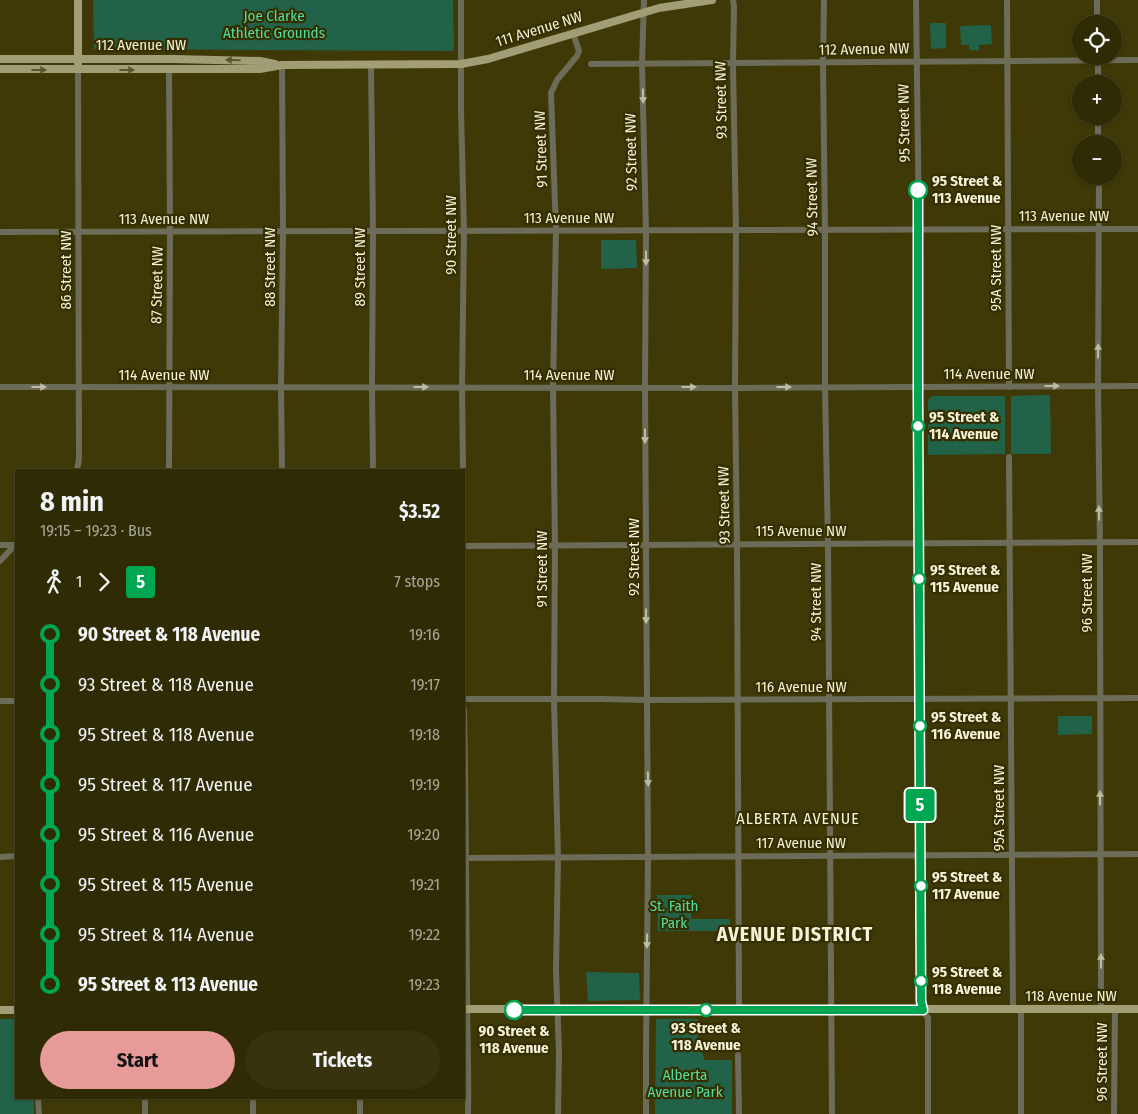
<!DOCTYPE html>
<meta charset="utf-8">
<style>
:root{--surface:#2f2b05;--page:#37330f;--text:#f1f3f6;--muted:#a7a79a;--line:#4a4727;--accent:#e69b98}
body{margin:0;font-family:"Fira Sans Condensed",sans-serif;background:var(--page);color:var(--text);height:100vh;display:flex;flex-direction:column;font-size:19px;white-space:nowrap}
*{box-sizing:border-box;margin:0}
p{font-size:16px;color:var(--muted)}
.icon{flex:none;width:28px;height:28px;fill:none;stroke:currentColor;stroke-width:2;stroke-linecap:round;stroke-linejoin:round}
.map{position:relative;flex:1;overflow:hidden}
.details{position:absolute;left:15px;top:469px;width:450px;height:630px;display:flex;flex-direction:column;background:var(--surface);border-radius:0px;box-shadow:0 1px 4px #0004,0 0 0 1px var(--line)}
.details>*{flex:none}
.badge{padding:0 10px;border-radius:4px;font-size:18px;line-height:32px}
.controls{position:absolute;left:1072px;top:15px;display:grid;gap:10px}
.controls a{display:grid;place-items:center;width:50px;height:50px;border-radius:50%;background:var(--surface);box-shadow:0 1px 4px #0004,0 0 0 1px var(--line);font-size:25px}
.map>.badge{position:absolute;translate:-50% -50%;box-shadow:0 0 0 2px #fff}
.legs{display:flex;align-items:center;gap:8px;height:55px;padding:0 25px;font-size:16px}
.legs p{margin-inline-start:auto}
.head{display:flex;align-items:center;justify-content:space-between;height:85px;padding:0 25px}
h1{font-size:28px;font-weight:700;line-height:38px}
.cta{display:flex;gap:10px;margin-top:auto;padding:10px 25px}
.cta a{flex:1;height:58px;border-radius:30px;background:var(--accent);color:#111;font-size:20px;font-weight:700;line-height:58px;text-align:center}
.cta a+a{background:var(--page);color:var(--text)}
ul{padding:0 25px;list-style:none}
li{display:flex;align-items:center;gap:18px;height:50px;font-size:19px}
li i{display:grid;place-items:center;width:8px;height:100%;margin:0 6px;background:currentColor}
li i::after{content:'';width:12px;height:12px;margin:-6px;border:4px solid;border-radius:50%;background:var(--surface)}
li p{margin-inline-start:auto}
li:first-child i{background:linear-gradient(#0000 50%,currentColor 0)}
li:last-child i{background:linear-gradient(currentColor 50%,#0000 0)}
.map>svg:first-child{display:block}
.green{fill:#226248}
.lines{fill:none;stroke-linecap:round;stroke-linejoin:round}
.minor{stroke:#6d6c58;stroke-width:6}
.major{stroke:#a19d74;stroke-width:8}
.oneway{fill:#5b5629}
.oneway2{fill:#bebca5}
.line-1-casing{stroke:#fff;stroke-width:11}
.line-1{stroke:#00a651;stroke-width:8}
.stop-1-dot{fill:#fff;stroke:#00a651;stroke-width:2.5}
.labels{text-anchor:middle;stroke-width:4.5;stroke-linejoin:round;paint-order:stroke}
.park-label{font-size:15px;fill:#4edda3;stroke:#352f00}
.street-label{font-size:15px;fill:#f4f2d9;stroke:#352f00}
.stop-label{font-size:15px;font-weight:bold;fill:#f4f2d9;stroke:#352f00;text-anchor:start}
.neighbourhood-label{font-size:16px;letter-spacing:1px;fill:#f4f2d9;stroke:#352f00}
.district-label{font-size:20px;font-weight:bold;letter-spacing:1px;fill:#f4f2d9;stroke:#352f00}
</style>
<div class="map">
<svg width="1138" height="1114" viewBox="0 0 1138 1114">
<rect width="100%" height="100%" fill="#3f3907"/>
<g class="green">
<path d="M 93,0 L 453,0 L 454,51 L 94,49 Z"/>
<path d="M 930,23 L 946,23 L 946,48 L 931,49 Z"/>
<path d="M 991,25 L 992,44 L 979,45 L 979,50 L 969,50 L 969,45 L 961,45 L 960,26 Z"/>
<path d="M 601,240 L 636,240 L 637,268 L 601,269 Z"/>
<path d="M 1050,395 L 1051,454 L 1011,454 L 1011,396 Z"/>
<path d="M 932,396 L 1005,396 L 1005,454 L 928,455 L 928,400 Z"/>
<path d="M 1058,716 L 1092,716 L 1092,734 L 1058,735 Z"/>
<path d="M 657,895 L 691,895 L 691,919 L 730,919 L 730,931 L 658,931 Z"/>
<path d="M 586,972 L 639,973 L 640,1000 L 588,1001 Z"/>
<path d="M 0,1019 L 16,1019 L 16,1098 L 34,1098 L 34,1114 L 0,1114 Z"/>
<path d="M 656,1019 L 698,1019 L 698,1043 L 705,1060 L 732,1060 L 732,1114 L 655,1114 Z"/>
</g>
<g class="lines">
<g class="minor">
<path d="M 461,0 L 461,110 L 464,231 L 462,387 L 463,470"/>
<path d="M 644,0 L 642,64 L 646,231 L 645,387 L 648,857 L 646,1053 L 646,1114"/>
<path d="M 733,0 L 734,6 L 733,63 L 736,231 L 735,388 L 737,544 L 739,1009"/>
<path d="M 824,0 L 823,63 L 825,230 L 825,387 L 828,544 L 832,1114"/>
<path d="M 916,0 L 919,230 L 918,394 L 921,1001 L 923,1010 L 928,1018 L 928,1114"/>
<path d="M 1007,0 L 1009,387"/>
<path d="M 1097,0 L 1097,24"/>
<path d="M 1098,58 L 1098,84"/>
<path d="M 591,64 L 1138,60"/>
<path d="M 282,65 L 283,231 L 281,387 L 282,470"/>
<path d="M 371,65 L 373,231 L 372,387 L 373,470"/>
<path d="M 169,69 L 170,232 L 169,470"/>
<path d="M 1098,116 L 1098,144"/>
<path d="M 1099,176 L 1098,386 L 1100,549 L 1101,1009"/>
<path d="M 0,232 L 1138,229"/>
<path d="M 0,387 L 735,388 L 1138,386"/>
<path d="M 1009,457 L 1013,1010"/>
<path d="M 77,470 L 79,459 L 78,70"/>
<path d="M 0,545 L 16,545"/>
<path d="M 464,546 L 1138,542"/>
<path d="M 0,561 L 16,544"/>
<path d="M 464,699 L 601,699 L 647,700 L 1138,698"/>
<path d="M 0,701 L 16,701"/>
<path d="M 464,709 C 466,803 466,898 467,992 C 467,1033 469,1073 468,1114"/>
<path d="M 0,857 L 16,856"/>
<path d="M 464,858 L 1138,854"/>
<path d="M 738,1055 L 739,1114"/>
<path d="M 38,1098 L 39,1114"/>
<path d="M 145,1098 L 145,1114"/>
<path d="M 360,1098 L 360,1114"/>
<path d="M 253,1114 L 253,1098"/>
<path d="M 558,1114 L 559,1053 L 556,970 L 558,857 L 554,699 L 555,545 L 553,387 L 556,231 L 551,93 L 557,80 L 577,56 L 579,51 L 573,33"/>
<path d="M 1021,1114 L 1021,1010"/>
<path d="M 1114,1114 L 1115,1009"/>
</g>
<g class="major">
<path d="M 78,0 L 78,63"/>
<path d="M 0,59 L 175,59 L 260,61 L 275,64"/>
<path d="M 0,69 L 260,69 L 282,65 L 461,64 L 488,59 L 659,8 L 712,0"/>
<path d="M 464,1009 L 1138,1009"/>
<path d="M 0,1010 L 16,1010"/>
</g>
</g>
<defs><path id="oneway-solid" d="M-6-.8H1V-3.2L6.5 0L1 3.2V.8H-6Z" transform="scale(1.25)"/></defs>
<g class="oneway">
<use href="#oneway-solid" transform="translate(233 60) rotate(-178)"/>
<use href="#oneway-solid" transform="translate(39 70)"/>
<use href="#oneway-solid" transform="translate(127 70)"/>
</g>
<g class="oneway2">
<use href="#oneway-solid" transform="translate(643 96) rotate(89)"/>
<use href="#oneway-solid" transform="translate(646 258) rotate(90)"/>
<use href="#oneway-solid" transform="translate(1098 351) rotate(-89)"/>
<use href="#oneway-solid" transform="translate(1052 386)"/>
<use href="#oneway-solid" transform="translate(39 387)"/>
<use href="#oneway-solid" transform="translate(421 387)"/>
<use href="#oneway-solid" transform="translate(689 387)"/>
<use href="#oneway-solid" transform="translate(784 387)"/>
<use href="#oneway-solid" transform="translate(645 436) rotate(90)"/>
<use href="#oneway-solid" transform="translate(1099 513) rotate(-91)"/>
<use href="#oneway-solid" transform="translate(646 616) rotate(90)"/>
<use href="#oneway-solid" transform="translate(648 779) rotate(89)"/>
<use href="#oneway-solid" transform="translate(1100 798) rotate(-90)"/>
<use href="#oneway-solid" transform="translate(647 941) rotate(91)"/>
<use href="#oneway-solid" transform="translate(1101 961) rotate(-90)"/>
</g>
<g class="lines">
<defs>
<path id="line-1" d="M 514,1010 L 923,1010 L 921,1001 L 918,394 L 918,190"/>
</defs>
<use href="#line-1" class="line-1-casing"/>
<use href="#line-1" class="line-1"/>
</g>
<g class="stop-1-dot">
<circle cx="918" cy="190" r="9"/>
<circle cx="918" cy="426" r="6"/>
<circle cx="919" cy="579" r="6"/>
<circle cx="920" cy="726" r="6"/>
<circle cx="921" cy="886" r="6"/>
<circle cx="921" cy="981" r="6"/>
<circle cx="514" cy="1010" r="9"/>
<circle cx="706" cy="1010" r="6"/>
</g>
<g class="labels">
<g class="park-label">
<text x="274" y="21">Joe Clarke<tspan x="274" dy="17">Athletic Grounds</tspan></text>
<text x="674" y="911">St. Faith<tspan x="674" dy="17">Park</tspan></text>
<text x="685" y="1080">Alberta<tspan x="685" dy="17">Avenue Park</tspan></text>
</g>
<g class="street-label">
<text transform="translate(539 29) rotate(-17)" y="5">111 Avenue NW</text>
<text x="141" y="50">112 Avenue NW</text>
<text transform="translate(864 49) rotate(-1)" y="5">112 Avenue NW</text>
<text transform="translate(721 100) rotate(-91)" y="5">93 Street NW</text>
<text transform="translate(904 123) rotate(-91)" y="5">95 Street NW</text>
<text transform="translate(541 149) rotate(-92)" y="5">91 Street NW</text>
<text transform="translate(631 152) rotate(-91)" y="5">92 Street NW</text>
<text transform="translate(812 197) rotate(-91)" y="5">94 Street NW</text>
<text x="1064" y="221">113 Avenue NW</text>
<text x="569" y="223">113 Avenue NW</text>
<text x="164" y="224">113 Avenue NW</text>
<text transform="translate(451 235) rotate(-90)" y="5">90 Street NW</text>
<text transform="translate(270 267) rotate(-90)" y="5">88 Street NW</text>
<text transform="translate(360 267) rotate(-90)" y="5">89 Street NW</text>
<text transform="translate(996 268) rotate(-90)" y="5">95A Street NW</text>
<text transform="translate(66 270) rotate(-90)" y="5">86 Street NW</text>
<text transform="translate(157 285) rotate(-89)" y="5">87 Street NW</text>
<text x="989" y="379">114 Avenue NW</text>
<text x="164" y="380">114 Avenue NW</text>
<text x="569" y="380">114 Avenue NW</text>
<text transform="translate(724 505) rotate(-91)" y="5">93 Street NW</text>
<text x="801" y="536">115 Avenue NW</text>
<text transform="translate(634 557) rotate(-90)" y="5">92 Street NW</text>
<text transform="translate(542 569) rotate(-90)" y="5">91 Street NW</text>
<text transform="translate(1087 593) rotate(-90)" y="5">96 Street NW</text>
<text transform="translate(816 602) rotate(-90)" y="5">94 Street NW</text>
<text x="801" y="692">116 Avenue NW</text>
<text transform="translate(999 808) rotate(-90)" y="5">95A Street NW</text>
<text x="801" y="848">117 Avenue NW</text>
<text x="1071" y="1001">118 Avenue NW</text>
<text transform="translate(1102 1062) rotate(-90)" y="5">96 Street NW</text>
</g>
<g class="stop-label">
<text x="932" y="186">95 Street &amp;<tspan x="932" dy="17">113 Avenue</tspan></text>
<text x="929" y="422">95 Street &amp;<tspan x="929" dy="17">114 Avenue</tspan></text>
<text x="930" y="575">95 Street &amp;<tspan x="930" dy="17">115 Avenue</tspan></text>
<text x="931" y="722">95 Street &amp;<tspan x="931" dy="17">116 Avenue</tspan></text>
<text x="932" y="882">95 Street &amp;<tspan x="932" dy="17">117 Avenue</tspan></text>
<text x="932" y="977">95 Street &amp;<tspan x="932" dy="17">118 Avenue</tspan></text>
<text x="706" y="1033" text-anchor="middle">93 Street &amp;<tspan x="706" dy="17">118 Avenue</tspan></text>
<text x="514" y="1036" text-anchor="middle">90 Street &amp;<tspan x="514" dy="17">118 Avenue</tspan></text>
</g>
<g class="neighbourhood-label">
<text x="798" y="824">ALBERTA AVENUE</text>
</g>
<g class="district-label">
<text x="795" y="941">AVENUE DISTRICT</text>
</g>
</g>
</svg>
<div class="controls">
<a><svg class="icon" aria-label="locate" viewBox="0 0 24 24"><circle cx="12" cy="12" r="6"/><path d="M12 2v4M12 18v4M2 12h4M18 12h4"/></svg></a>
<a>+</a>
<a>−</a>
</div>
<b class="badge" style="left:920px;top:805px;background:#00a651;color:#fff">5</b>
<section class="details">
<div class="head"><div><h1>8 min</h1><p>19:15 – 19:23 · Bus</p></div><b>$3.52</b></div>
<div class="legs"><svg class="icon" aria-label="walk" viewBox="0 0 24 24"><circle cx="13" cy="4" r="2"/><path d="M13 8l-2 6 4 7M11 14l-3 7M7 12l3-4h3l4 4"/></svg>1<svg class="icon" aria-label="forward" viewBox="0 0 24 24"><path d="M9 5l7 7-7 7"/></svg><b class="badge" style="background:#00a651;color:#fff">5</b><p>7 stops</p></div>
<ul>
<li><i style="color:#00a651"></i><b>90 Street &amp; 118 Avenue</b><p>19:16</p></li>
<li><i style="color:#00a651"></i><span>93 Street &amp; 118 Avenue</span><p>19:17</p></li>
<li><i style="color:#00a651"></i><span>95 Street &amp; 118 Avenue</span><p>19:18</p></li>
<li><i style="color:#00a651"></i><span>95 Street &amp; 117 Avenue</span><p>19:19</p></li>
<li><i style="color:#00a651"></i><span>95 Street &amp; 116 Avenue</span><p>19:20</p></li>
<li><i style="color:#00a651"></i><span>95 Street &amp; 115 Avenue</span><p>19:21</p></li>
<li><i style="color:#00a651"></i><span>95 Street &amp; 114 Avenue</span><p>19:22</p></li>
<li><i style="color:#00a651"></i><b>95 Street &amp; 113 Avenue</b><p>19:23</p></li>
</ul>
<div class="cta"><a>Start</a><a>Tickets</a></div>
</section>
</div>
